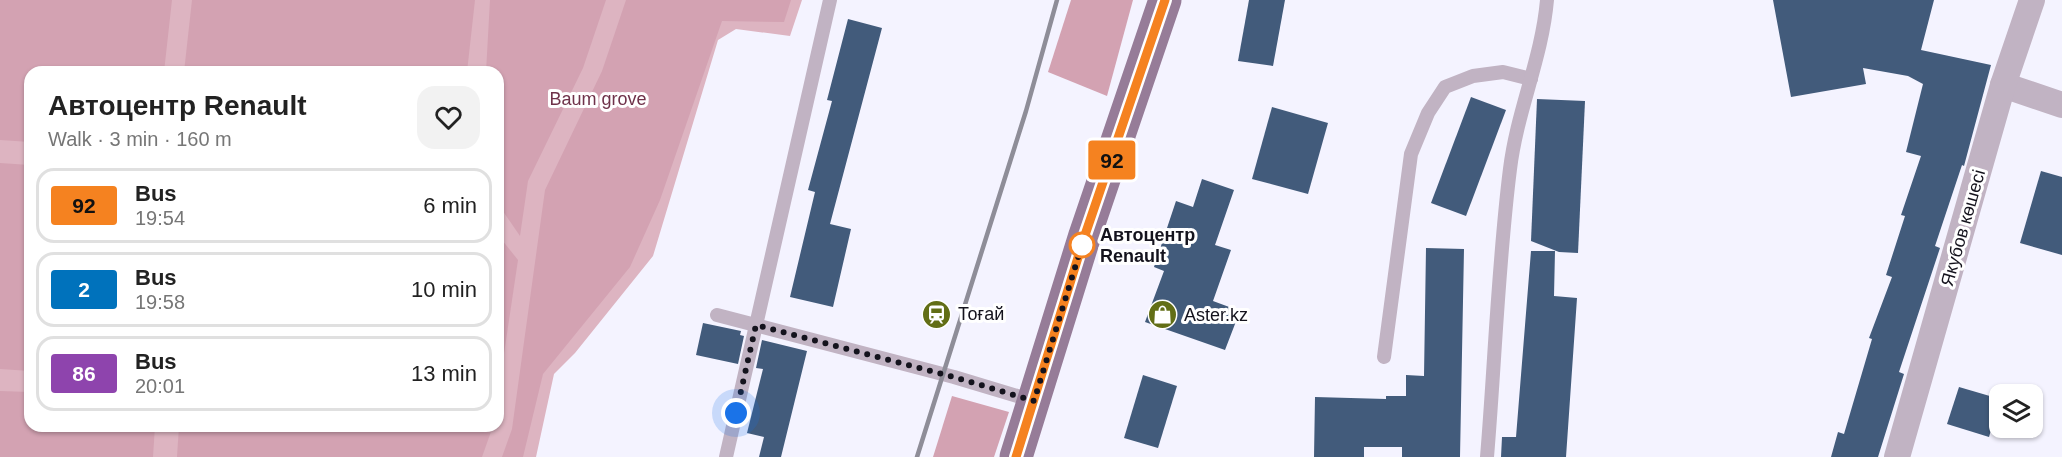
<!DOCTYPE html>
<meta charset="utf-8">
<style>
:root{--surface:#fff;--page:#f2f2f2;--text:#222;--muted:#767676;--line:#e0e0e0}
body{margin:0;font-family:Helvetica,sans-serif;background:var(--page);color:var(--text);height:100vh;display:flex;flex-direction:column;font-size:22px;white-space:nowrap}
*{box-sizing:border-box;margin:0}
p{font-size:20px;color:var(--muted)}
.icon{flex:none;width:33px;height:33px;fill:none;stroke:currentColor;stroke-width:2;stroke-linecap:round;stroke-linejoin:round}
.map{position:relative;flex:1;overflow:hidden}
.details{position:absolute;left:24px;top:66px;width:480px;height:366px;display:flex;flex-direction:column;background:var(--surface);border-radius:18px;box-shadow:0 2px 4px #0004}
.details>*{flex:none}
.badge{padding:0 12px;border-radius:4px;font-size:21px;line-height:39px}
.tools{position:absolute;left:1989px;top:384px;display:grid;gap:12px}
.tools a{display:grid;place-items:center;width:54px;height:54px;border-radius:12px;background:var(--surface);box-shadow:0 2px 4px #0004;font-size:30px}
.you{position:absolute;width:30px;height:30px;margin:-15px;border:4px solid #fff;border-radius:50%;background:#1a73e8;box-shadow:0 0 0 9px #1a73e833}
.map>.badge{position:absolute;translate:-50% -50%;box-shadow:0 0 0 3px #fff}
.round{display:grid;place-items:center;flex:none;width:63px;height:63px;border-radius:18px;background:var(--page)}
.head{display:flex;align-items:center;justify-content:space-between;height:102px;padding:0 24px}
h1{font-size:28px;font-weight:800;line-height:45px}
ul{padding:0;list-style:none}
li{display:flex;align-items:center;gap:18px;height:75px;margin:0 12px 9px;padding:0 12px;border:3px solid var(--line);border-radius:18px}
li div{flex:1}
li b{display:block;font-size:22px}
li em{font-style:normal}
li .badge{min-width:66px;font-weight:700;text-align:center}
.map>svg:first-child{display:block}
.green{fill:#ddb4c1;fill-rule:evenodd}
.forest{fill:#d3a2b2}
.building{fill:#425b7b}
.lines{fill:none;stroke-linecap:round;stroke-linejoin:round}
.service{stroke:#c1b3c3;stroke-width:14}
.minor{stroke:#c1b3c3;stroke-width:26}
.primary{stroke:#967c98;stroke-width:33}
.rail{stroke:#8e8d98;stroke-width:4.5}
.line-casing{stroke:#fff;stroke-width:14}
.line{stroke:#f58220;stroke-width:9}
.walk{stroke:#14131d;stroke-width:6;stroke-dasharray:0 10.8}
.stop-dot{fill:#fff;stroke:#f58220;stroke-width:3}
.labels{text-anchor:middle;stroke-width:6;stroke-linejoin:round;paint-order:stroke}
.park-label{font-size:18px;fill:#6f324a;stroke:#fff}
.street-label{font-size:18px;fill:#14131d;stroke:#fff}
.stop-label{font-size:18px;font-weight:bold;fill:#14131d;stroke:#fff;text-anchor:start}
.poi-label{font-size:18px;fill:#14131d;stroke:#fff;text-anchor:start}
</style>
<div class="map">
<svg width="2062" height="457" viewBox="0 0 2062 457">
<rect width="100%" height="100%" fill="#f4f3ff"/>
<path class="green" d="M 0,0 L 802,0 L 790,36 L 736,29 L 718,40 L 653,256 L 575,353 L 554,374 L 536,457 L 0,457 ZM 30,72 L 498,72 L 498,426 L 30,426 Z"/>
<g class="forest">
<path d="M 0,0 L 172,0 L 164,72 L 30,72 L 30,142 L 0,140 Z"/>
<path d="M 192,0 L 475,0 L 467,72 L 184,72 Z"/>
<path d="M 490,0 L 606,0 L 583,68 L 528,181 L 520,236 L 498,204 L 498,72 L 486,72 Z"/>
<path d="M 626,0 L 791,0 L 784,22 L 722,21 L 660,200 L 630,267 L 543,374 L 523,457 L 502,457 L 512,429 L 545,190 L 602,71 Z"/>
<path d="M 1071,0 L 1133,0 L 1107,96 L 1048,72 Z"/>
<path d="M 0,163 L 30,165 L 30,371 L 0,369 Z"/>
<path d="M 498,235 L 518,260 L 498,394 Z"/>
<path d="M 0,391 L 30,392 L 30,426 L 155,426 L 153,457 L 0,457 Z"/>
<path d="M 952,396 L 1009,412 L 994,457 L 933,457 Z"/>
<path d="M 179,426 L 493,426 L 482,457 L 177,457 Z"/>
</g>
<g class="building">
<path d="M 1249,0 L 1285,0 L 1273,66 L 1238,61 Z"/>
<path d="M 1773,0 L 1934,0 L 1921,50 L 1991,65 L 1964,166 L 1962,165 L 1935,246 L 1940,248 L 1899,372 L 1904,374 L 1878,457 L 1831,457 L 1838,432 L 1844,434 L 1872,339 L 1869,338 L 1892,277 L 1886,275 L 1905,216 L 1901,215 L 1921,156 L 1906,152 L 1923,84 L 1908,76 L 1863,68 L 1866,84 L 1791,97 Z"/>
<path d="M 848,19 L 882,28 L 830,224 L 851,229 L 833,307 L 790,297 L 815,192 L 808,190 L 832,101 L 827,100 Z"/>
<path d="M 1471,97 L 1506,110 L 1466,216 L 1431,203 Z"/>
<path d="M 1537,99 L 1585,101 L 1578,253 L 1559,252 L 1531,241 Z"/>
<path d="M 1272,107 L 1328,123 L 1308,194 L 1252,179 Z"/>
<path d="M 2041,171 L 2062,177 L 2062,255 L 2020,243 Z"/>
<path d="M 1202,179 L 1234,190 L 1215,245 L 1231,250 L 1213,301 L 1240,311 L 1225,350 L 1145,322 L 1164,271 L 1154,267 L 1176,201 L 1193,207 Z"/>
<path d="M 1426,248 L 1464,249 L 1460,457 L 1402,457 L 1402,447 L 1364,447 L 1364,457 L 1314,457 L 1315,397 L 1386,399 L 1386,396 L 1406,396 L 1406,375 L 1424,376 Z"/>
<path d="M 1531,251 L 1555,251 L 1554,296 L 1577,298 L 1566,457 L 1501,457 L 1502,437 L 1516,437 Z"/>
<path d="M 703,323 L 741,331 L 740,335 L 744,336 L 738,364 L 696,355 Z"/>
<path d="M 762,340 L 807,351 L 781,457 L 759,457 L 764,437 L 747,433 L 763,369 L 756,368 Z"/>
<path d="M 1143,375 L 1177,386 L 1158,448 L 1124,438 Z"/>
<path d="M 1959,387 L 2000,399 L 1989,437 L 1947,424 Z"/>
</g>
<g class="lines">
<g class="service">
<path d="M 717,315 L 954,377 L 1034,401"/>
<path d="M 1384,357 L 1411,154 L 1428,113 L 1445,87 L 1473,76 L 1503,72 L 1531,79"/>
<path d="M 726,457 L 830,0"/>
<path d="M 1487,457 C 1495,361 1498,264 1510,169 C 1517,111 1542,58 1547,0"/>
</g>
<g class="minor">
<path d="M 2003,85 L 2062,105"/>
<path d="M 1897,457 L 2003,85 L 2032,0"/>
</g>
<path class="primary" d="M 1016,457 L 1085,235 L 1165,0"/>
<path class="rail" d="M 917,457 L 1026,111 L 1057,0"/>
</g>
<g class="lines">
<defs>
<path id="line" d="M 1016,457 L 1085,235 L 1165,0"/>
</defs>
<use href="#line" class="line-casing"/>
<use href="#line" class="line"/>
<path class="walk" d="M 736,413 L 756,325 L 954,377 L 1034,401 L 1085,235 L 1082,245"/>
</g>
<defs>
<symbol id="station-disc" viewBox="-11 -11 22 22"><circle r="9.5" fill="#626e16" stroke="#fff"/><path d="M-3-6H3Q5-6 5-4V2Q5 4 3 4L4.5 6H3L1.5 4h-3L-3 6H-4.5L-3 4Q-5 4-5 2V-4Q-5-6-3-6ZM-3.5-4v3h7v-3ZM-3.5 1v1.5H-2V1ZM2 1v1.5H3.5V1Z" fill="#fff"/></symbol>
<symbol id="shop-disc" viewBox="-11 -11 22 22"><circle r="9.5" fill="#626e16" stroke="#fff"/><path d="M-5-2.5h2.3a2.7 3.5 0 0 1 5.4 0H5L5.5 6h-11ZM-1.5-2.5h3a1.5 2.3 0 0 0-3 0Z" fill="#fff"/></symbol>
</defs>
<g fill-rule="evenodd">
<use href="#station-disc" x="920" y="298" width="33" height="33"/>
<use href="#shop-disc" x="1146" y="298" width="33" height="33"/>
</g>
<circle class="stop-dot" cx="1082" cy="245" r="12"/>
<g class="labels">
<g class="park-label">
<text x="598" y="105">Baum grove</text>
</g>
<g class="street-label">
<text transform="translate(1963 228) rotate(-74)" y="6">Якубов көшесі</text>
</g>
<g class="stop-label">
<text x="1100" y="241">Автоцентр<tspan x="1100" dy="21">Renault</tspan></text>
</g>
<g class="poi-label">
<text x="958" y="320">Тоғай</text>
<text x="1184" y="321">Aster.kz</text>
</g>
</g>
</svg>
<div class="tools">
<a><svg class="icon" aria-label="layers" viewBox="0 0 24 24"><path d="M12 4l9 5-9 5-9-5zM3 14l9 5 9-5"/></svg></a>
</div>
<div class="you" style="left:736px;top:413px"></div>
<b class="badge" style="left:1112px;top:160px;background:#f58220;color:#111">92</b>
<section class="details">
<div class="head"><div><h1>Автоцентр Renault</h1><p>Walk · 3 min · 160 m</p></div><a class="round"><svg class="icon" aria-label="heart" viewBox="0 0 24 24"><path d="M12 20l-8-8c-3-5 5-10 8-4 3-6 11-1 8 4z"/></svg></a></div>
<ul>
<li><span class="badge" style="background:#f58220;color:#111">92</span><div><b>Bus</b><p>19:54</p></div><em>6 min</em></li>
<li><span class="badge" style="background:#0072bc;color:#fff">2</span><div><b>Bus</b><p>19:58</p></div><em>10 min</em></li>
<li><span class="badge" style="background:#8e44ad;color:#fff">86</span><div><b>Bus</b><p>20:01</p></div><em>13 min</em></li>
</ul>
</section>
</div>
